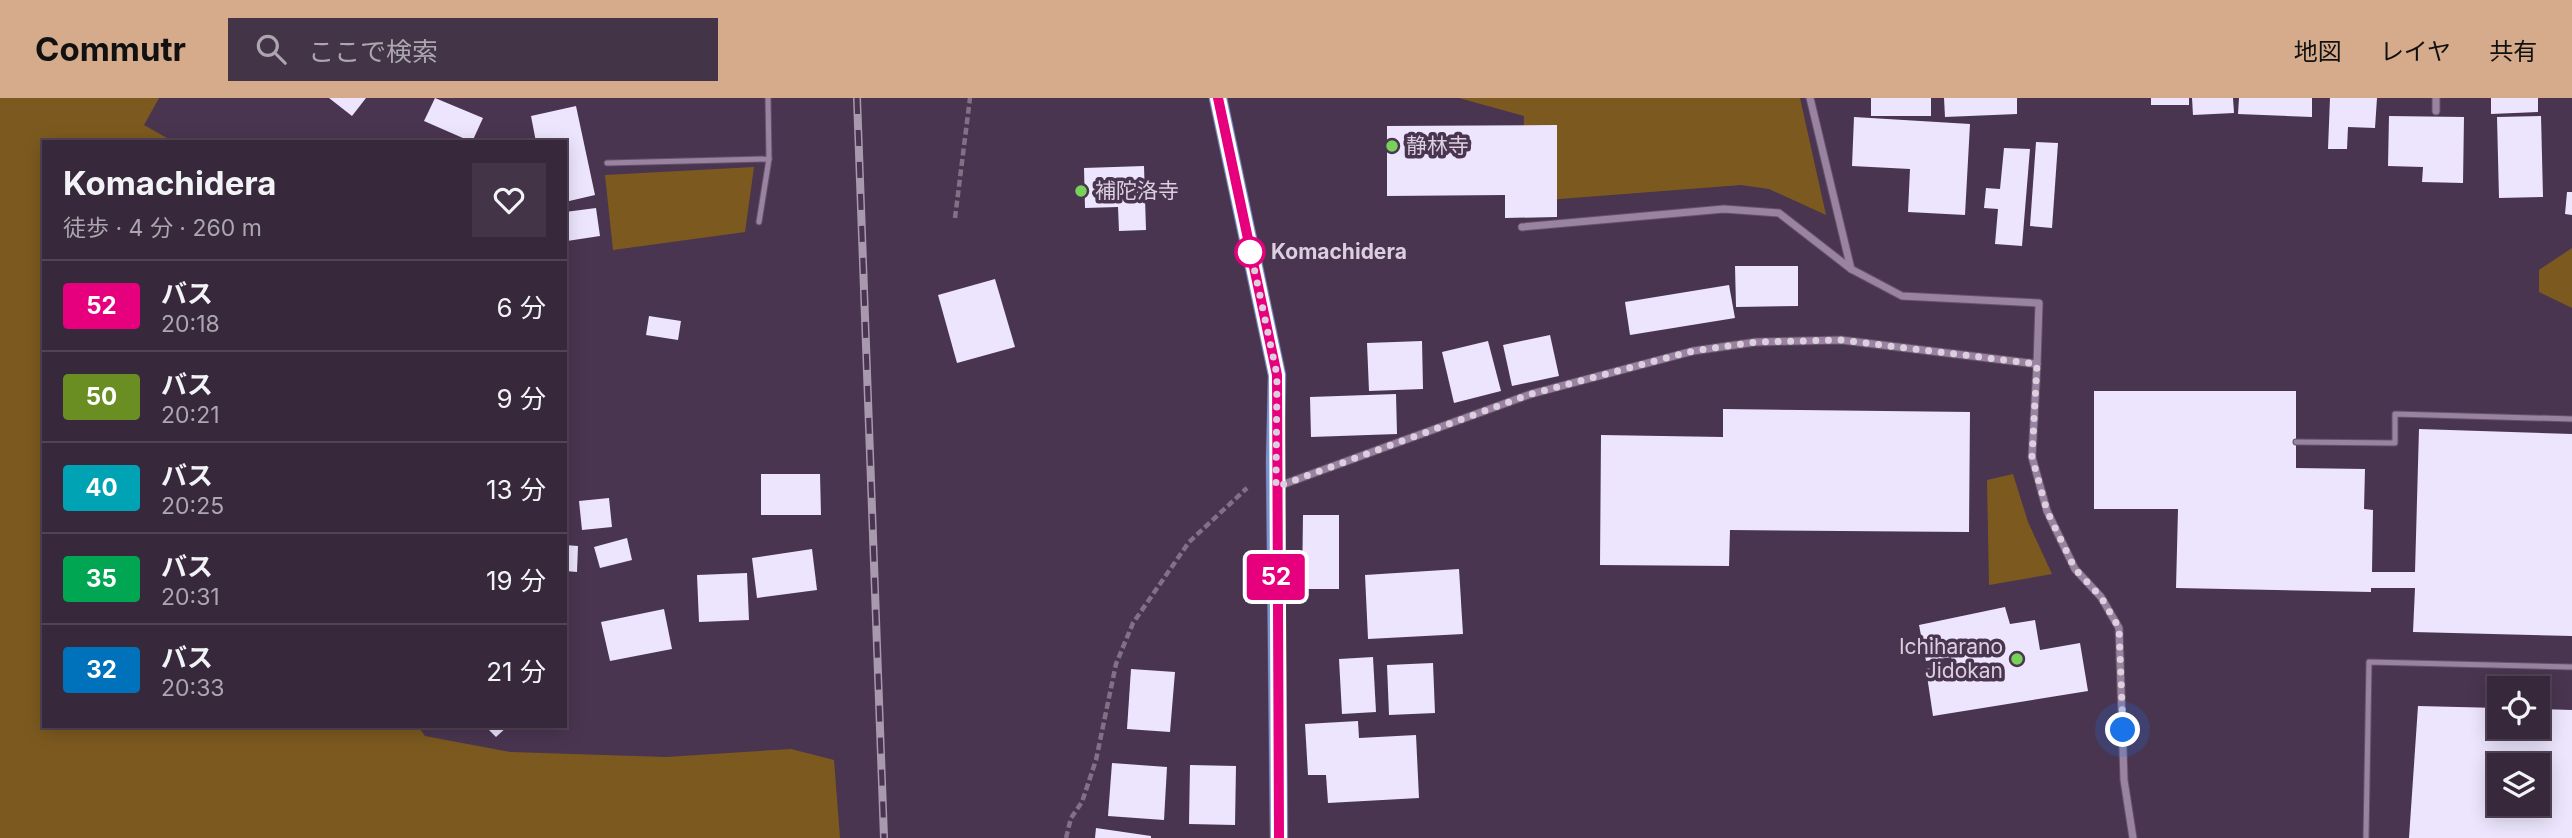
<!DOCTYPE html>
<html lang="ja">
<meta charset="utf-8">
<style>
:root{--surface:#38283c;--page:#433447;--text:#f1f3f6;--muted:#aba6af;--line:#524456;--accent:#d6ab8b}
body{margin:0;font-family:Inter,"Noto Sans JP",sans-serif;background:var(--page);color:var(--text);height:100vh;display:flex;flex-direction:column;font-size:26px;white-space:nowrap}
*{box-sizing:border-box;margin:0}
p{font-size:23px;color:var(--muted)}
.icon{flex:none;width:38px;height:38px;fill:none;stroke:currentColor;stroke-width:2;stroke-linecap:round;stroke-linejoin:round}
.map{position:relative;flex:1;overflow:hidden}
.sheet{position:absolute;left:42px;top:42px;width:525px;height:588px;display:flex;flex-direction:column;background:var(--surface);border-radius:0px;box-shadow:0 4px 18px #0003,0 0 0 2px var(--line)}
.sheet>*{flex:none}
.badge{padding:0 14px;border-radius:5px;font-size:24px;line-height:46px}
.controls{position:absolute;left:2487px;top:578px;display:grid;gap:14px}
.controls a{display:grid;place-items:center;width:63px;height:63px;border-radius:0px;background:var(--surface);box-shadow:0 4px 18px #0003,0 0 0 2px var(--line);font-size:35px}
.you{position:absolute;width:35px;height:35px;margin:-18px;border:5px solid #fff;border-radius:50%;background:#1a73e8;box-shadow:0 0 0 10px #1a73e833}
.map>.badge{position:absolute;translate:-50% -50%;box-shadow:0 0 0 4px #fff}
.round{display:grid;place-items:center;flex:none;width:74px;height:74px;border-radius:0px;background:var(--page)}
.headline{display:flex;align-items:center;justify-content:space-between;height:119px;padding:0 21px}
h1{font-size:33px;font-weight:700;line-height:52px}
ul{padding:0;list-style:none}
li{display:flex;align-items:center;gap:21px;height:91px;padding:0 21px;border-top:2px solid var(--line)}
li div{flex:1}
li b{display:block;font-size:26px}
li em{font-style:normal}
li .badge{min-width:77px;font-weight:700;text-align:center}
header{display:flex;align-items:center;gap:42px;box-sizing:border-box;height:98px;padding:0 35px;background:var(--accent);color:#111}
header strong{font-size:33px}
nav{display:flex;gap:38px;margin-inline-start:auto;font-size:24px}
.search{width:490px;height:63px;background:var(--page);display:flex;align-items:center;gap:18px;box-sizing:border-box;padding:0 24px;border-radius:0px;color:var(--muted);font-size:26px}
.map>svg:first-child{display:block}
.green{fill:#7c5a1f}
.building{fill:#ece5fd;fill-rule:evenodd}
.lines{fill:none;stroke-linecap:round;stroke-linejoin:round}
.lane-casing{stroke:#635268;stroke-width:7}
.street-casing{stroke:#635268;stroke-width:9}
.primary-casing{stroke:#635268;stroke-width:19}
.path{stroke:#827087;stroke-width:4.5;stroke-dasharray:7 3.5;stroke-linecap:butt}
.lane{stroke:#9a82a1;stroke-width:5}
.street{stroke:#9a82a1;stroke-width:7}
.primary{stroke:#7a93d3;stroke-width:18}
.rail-casing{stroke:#a999ae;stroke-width:8}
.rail{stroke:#4a3550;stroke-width:5;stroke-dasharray:16;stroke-linecap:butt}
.line-casing{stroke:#fff;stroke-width:16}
.line{stroke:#e6007e;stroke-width:10}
.walk{stroke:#dccfe0;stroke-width:7;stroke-dasharray:0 12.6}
.poi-dot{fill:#78d158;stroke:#4a3550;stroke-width:2.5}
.stop-dot{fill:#fff;stroke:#e6007e;stroke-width:3.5}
.labels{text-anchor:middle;stroke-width:7;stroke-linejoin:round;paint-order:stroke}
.poi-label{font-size:21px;fill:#dccfe0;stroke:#4a3550;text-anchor:start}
.stop-label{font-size:21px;font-weight:bold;fill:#dccfe0;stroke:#4a3550;text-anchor:start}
</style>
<header>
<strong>Commutr</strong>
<div class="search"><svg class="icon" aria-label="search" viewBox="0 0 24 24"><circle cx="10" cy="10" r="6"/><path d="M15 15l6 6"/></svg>ここで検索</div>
<nav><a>地図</a><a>レイヤ</a><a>共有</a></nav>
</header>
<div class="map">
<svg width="2572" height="740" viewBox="0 0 2572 740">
<rect width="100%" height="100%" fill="#4a3550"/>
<g class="green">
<path d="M 0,0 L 159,0 L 144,27 L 174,44 L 44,44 L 44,628 L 418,628 L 425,638 L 510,654 L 666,659 L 791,651 L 834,662 L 840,740 L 0,740 Z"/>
<path d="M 1459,0 L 1800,0 L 1826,117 L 1769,91 L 1741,87 L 1521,104 L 1524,18 Z"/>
<path d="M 754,69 L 745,134 L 613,152 L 605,77 Z"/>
<path d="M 2572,150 L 2572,210 L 2539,194 L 2539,172 Z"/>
<path d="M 2013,376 L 2028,424 L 2052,476 L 1989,487 L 1987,382 Z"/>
</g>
<g class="building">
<path d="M 329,0 L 366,0 L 352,18 Z"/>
<path d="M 435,0 L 483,20 L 472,44 L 424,23 Z"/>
<rect x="1871" y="0" width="60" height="18"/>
<path d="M 1944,0 L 2017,0 L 2017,16 L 1945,19 Z"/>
<rect x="2151" y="0" width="38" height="7"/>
<path d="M 2192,0 L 2233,0 L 2234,15 L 2193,17 Z"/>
<path d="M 2239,0 L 2312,0 L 2312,19 L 2238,16 Z"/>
<path d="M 2330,0 L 2377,0 L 2375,30 L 2348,29 L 2347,51 L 2328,51 Z"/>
<path d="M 2491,0 L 2538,0 L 2538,14 L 2491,16 Z"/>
<path d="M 576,8 L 595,97 L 565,104 L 565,44 L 536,44 L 531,18 Z"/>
<path d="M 2389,18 L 2464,19 L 2463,85 L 2422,84 L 2423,69 L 2388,68 Z"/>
<path d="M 2541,18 L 2543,99 L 2499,100 L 2497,19 Z"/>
<path d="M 1854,19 L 1970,26 L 1965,117 L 1908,114 L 1910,71 L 1852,68 Z"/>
<path d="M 1557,27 L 1557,119 L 1505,120 L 1505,97 L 1387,98 L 1387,28 Z"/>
<path d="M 2036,44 L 2058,45 L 2052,130 L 2030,128 Z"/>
<path d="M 2004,50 L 2030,51 L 2022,148 L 1995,146 L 1998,111 L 1984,110 L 1986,90 L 2000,91 Z"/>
<path d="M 1144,68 L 1146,132 L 1119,133 L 1118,109 L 1085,110 L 1084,70 Z"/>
<path d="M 2567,94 L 2572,94 L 2572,117 L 2565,116 Z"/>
<path d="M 596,110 L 600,138 L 567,143 L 565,114 Z"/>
<path d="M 1735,168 L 1798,168 L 1798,208 L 1736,209 Z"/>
<path d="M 995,181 L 1015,249 L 957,265 L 938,197 Z"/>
<path d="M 1729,187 L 1735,220 L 1630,237 L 1625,204 Z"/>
<path d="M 649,218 L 681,223 L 678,242 L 646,237 Z"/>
<path d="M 1550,237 L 1559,278 L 1512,288 L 1503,247 Z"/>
<path d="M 1422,243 L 1423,291 L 1369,293 L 1367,245 Z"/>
<path d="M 1488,243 L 1501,293 L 1454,305 L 1442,254 Z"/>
<path d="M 2094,293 L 2296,293 L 2296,370 L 2365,371 L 2364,411 L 2373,412 L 2372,474 L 2415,474 L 2419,331 L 2572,336 L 2572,538 L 2413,534 L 2415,490 L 2371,490 L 2371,494 L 2176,490 L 2178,411 L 2094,411 Z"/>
<path d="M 1396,296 L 1397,336 L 1311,339 L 1310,299 Z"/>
<path d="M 1723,311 L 1970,314 L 1969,434 L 1730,432 L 1729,468 L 1600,467 L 1601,337 L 1723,339 Z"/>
<path d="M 761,376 L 820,376 L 821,417 L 761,417 Z"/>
<path d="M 609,400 L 612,429 L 582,432 L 579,403 Z"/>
<path d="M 1303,417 L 1339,417 L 1339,491 L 1302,491 Z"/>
<path d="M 627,440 L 632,462 L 600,470 L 594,449 Z"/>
<path d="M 565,447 L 578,448 L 577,474 L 565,473 Z"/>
<path d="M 812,451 L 817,492 L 757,500 L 752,460 Z"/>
<path d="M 1459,471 L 1463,536 L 1368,541 L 1365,477 Z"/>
<path d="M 747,475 L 749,522 L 699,524 L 697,477 Z"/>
<path d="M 2005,509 L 2010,526 L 2035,522 L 2040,552 L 2080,545 L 2088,593 L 1933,618 L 1926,571 L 1953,567 L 1951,559 L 1926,563 L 1919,527 Z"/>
<path d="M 664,511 L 672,551 L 610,563 L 601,524 Z"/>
<path d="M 1373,559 L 1376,614 L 1342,616 L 1339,561 Z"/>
<path d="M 1433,565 L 1435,615 L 1389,617 L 1387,567 Z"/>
<path d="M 1131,571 L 1175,574 L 1170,634 L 1127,631 Z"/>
<path d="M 2418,608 L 2499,610 L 2499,628 L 2538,628 L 2538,611 L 2572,612 L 2572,740 L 2409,740 ZM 2499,667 L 2538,667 L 2538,705 L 2499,705 Z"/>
<path d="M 1358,623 L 1359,640 L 1416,637 L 1419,700 L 1328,705 L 1326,677 L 1308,677 L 1305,626 Z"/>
<path d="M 485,628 L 508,628 L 496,639 Z"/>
<path d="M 1112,665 L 1167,669 L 1164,722 L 1108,718 Z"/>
<path d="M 1190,667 L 1236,668 L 1235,727 L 1189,726 Z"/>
<path d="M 1096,730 L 1151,738 L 1151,740 L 1095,740 Z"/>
</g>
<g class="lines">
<defs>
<g id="lane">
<path d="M 607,65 L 769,61 L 768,0"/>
<path d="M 759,124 L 769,61"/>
<path d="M 2296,344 L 2395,345 L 2395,316 L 2572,321"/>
<path d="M 2366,740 L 2369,564 L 2572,569"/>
</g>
<g id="street">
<path d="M 1810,0 L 1851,171"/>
<path d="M 2436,13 L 2436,0"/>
<path d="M 1522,129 L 1724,111 L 1779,115 L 1851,171 L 1902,198 L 2039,205 L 2037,266"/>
<path d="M 1276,389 L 1531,296 L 1693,253 L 1756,244 L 1841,242 L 2037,266 L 2032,359 L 2047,413 L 2075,471 L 2101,499 L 2119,530 L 2124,682 L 2133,740"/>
</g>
<path id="primary" d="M 1218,0 L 1277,277 L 1275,363 L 1279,740"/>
</defs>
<use href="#lane" class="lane-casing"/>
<use href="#street" class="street-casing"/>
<use href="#primary" class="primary-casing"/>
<g class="path">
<path d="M 955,120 L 970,0"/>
<path d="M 1066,740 L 1071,720 L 1082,704 L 1096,662 L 1116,566 L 1133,525 L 1189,444 L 1247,390"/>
</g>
<use href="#lane" class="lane"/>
<use href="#street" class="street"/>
<use href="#primary" class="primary"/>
<defs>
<path id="rail" d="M 857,0 L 884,740"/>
</defs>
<use href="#rail" class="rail-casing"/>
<use href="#rail" class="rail"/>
</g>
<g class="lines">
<defs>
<path id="line" d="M 1218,0 L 1277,277 L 1279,740"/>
</defs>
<use href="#line" class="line-casing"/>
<use href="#line" class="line"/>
<path class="walk" d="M 1250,154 L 1250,151 L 1277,277 L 1276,389 L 1531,296 L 1693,253 L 1756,244 L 1841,242 L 2037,266 L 2032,359 L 2047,413 L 2075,471 L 2101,499 L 2119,530 L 2123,632"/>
</g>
<g class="poi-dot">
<circle cx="1392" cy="48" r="7"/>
<circle cx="1081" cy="93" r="7"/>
<circle cx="2017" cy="561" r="7"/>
</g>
<circle class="stop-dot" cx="1250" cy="154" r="14"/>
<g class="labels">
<g class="poi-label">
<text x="1406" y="55">静林寺</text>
<text x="1095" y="100">補陀洛寺</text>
<text x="2003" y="556" text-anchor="end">Ichiharano<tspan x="2003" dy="24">Jidokan</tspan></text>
</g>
<g class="stop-label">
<text x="1271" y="161">Komachidera</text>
</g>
</g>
</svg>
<div class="controls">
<a><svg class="icon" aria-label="locate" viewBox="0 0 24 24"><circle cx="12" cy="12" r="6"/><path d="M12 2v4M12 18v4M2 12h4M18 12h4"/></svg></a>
<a><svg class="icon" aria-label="layers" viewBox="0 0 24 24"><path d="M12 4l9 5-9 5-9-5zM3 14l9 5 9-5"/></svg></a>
</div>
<div class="you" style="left:2123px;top:632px"></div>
<b class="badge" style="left:1276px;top:479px;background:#e6007e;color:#fff">52</b>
<section class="sheet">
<div class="headline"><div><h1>Komachidera</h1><p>徒歩 · 4 分 · 260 m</p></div><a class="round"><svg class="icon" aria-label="heart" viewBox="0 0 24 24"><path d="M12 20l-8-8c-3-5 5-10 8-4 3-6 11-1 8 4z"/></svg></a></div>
<ul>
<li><span class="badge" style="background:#e6007e;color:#fff">52</span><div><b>バス</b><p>20:18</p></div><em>6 分</em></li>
<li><span class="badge" style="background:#6b8e23;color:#fff">50</span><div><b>バス</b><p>20:21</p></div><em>9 分</em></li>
<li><span class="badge" style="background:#00a3b4;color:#fff">40</span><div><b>バス</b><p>20:25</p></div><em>13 分</em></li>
<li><span class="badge" style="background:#00a651;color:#fff">35</span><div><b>バス</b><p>20:31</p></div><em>19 分</em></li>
<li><span class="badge" style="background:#0072bc;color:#fff">32</span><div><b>バス</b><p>20:33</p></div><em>21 分</em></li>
</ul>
</section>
</div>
